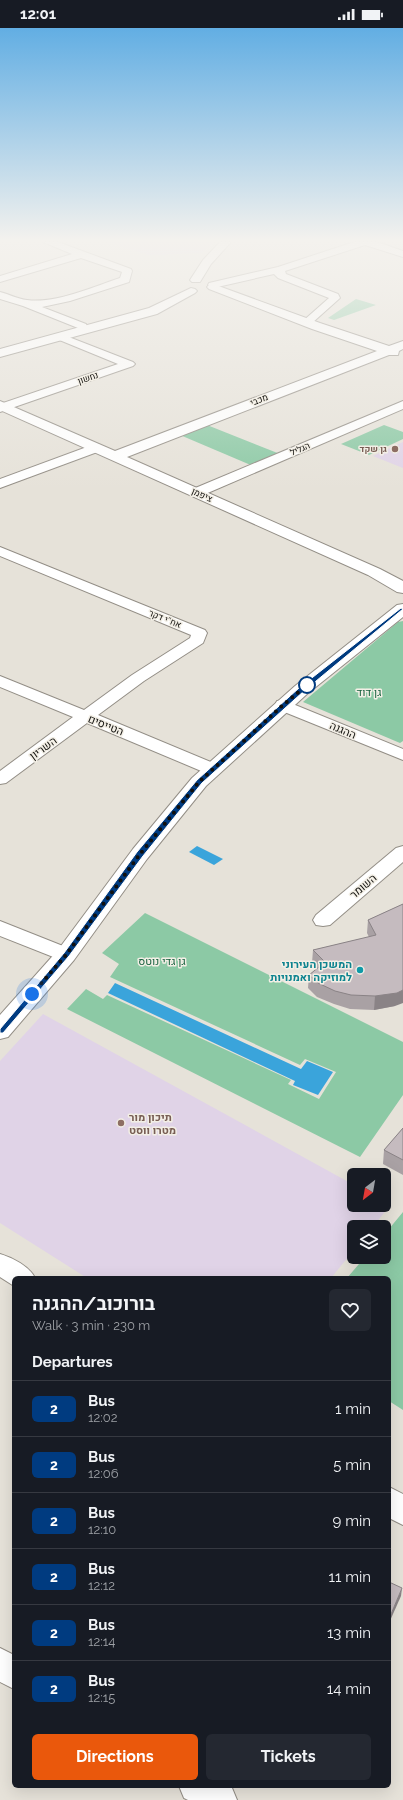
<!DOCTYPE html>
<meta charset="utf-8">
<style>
:root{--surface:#171b24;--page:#242831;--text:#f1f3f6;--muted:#9ea1a6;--line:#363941;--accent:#ea580c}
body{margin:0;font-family:Raleway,Heebo,sans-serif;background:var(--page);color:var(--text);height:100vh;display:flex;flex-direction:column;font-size:15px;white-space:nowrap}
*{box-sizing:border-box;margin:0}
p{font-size:13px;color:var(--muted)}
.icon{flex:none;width:22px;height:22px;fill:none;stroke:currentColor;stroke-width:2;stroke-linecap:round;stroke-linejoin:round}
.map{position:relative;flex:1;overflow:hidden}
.sheet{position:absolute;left:12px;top:1248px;width:379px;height:512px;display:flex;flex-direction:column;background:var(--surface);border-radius:6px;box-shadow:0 4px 16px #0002}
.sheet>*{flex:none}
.badge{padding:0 8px;border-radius:6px;font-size:14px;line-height:26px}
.needle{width:26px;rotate:211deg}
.controls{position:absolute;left:347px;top:1140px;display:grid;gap:8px}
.controls a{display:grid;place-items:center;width:44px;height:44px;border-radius:6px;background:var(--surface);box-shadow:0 4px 16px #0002;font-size:20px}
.you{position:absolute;width:20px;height:20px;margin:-10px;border:3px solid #fff;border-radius:50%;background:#1a73e8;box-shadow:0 0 0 6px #1a73e833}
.map>.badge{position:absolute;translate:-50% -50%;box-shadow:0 0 0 2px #fff}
h2{padding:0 20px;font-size:15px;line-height:36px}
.round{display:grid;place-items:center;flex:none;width:42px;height:42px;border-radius:6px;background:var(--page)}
.summary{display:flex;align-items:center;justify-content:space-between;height:68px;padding:0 20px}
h1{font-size:19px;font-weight:700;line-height:30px}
.primary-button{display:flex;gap:8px;margin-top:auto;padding:8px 20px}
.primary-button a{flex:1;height:46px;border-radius:6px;background:var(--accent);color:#fff;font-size:16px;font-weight:700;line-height:46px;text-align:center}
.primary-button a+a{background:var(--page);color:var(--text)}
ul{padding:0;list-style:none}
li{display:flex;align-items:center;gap:12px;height:56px;padding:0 20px;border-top:1px solid var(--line)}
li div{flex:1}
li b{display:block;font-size:15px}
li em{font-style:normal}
li .badge{min-width:44px;font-weight:700;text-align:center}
.status{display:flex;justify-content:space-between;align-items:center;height:28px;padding:0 20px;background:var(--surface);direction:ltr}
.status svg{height:11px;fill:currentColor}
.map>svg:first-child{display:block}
.education{fill:#e0d3e7}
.green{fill:#8cc9a5}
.water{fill:#3aa4db}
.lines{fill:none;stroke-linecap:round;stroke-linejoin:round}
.minor-casing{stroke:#938e86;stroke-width:2}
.tertiary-casing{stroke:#938e86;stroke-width:2}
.minor{fill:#fff;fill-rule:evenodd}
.tertiary{fill:#fff;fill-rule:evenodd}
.wall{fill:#a9a1a4}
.shaded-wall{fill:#8a8386}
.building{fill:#c5bbbf;stroke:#8a8386}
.line{fill:#003b80;stroke:#fff}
.walk{stroke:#11100d;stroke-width:4;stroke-dasharray:0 7.2}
.education-dot{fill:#8d6e63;stroke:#f3efe6;stroke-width:1.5}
.stop-dot{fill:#fff;stroke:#003b80;stroke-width:2}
.culture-dot{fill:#0f9aa8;stroke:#f3efe6;stroke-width:1.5}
.labels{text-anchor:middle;stroke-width:3;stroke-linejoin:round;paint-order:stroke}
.far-street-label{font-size:9px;fill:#11100d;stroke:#f3efe6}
.far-education-label{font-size:9px;font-weight:bold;fill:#785e54;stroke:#f3efe6;text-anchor:end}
.park-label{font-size:11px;fill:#17623f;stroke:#f3efe6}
.street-label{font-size:11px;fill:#11100d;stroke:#f3efe6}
.culture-label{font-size:11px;font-weight:bold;fill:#0d838f;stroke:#f3efe6;text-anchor:end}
.education-label{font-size:11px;font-weight:bold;fill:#785e54;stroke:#f3efe6;text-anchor:start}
</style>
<div class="status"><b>12:01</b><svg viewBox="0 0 49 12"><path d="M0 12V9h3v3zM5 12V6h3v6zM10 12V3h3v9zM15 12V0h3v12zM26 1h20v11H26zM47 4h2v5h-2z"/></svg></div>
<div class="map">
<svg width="403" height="1772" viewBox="0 0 403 1772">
<rect width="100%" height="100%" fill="#e6e2d9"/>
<g class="education">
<path d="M 105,214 L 215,214 L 202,225 L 149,227 Z"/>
<path d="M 403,414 L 403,440 L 373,428 Z"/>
<path d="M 43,986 L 354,1157 L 354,1177 L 384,1177 L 384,1174 L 390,1177 L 373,1199 L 354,1199 L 354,1222 L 331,1250 L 87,1250 L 0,1195 L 0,1033 Z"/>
</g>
<g class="green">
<path d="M 356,271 L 376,277 L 334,292 L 328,290 Z"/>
<path d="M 207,397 L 280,426 L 253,438 L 180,407 Z"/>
<path d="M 384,397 L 403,404 L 403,411 L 369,427 L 341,416 Z"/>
<path d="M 403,593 L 403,713 L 400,715 L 303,674 L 398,594 Z"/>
<path d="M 145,885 L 403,1014 L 403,1067 L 360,1129 L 67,981 L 86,961 L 103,971 L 107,967 L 291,1052 L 288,1056 L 319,1071 L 336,1044 L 305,1031 L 300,1037 L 110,949 L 119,936 L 102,925 Z"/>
<path d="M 403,1184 L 403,1382 L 389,1373 L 389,1250 L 347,1250 L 365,1229 L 384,1229 L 384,1207 Z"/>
</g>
<g class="water">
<path d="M 197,818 L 223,831 L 214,837 L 189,824 Z"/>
<path d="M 115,955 L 301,1041 L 307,1033 L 333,1044 L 318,1067 L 293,1057 L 295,1053 L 108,965 Z"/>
</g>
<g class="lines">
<defs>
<g id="minor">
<path d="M 43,214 L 58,214 L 131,241 L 132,243 L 129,254 L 70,273 L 42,279 L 86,296 L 87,298 L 86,300 L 78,300 L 23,278 L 0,271 L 0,264 C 9,266 17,271 27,272 C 55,276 93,259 120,250 L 122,244 L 81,230 L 0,254 L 0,248 L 72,226 Z"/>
<path d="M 354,214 L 377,214 L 403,223 L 403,229 L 365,217 L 285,243 L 286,246 L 338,266 L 340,270 L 312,295 L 304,295 L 303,293 L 329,270 L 278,250 L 274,246 L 213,260 L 208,257 L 209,255 L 278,239 Z"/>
<path d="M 61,306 L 133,334 L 135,336 L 133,338 L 0,384 L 0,376 L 118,336 L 57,311 L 55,309 Z"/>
<path d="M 403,373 L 403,381 L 203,467 L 193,467 L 191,464 L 193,461 Z"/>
<path d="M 95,416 L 100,417 L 101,420 L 100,423 L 0,460 L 0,451 Z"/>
<path d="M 0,519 L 205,602 L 207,605 L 203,615 L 144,653 L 98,687 L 218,737 L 221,741 L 218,745 L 212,746 L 206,745 L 87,695 L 6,755 L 0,756 L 0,743 L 73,689 L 0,659 L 0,648 L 84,682 L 132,647 L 190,610 L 191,607 L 0,528 Z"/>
<path d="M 283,672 L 403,721 L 403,732 L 277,681 L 275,677 L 277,673 Z"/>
<path d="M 403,818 L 403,834 L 330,897 L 323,898 L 316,897 L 313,892 L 316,887 L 396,820 Z"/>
<path d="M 0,893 L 73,922 L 76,927 L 73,932 L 66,934 L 0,908 Z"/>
<path d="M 0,1226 C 13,1230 29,1238 35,1250 L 14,1250 L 14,1258 L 0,1249 Z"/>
<path d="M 389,1459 L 403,1466 L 403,1497 L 389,1490 Z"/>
<path d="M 0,1620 L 14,1627 L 14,1661 L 0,1654 Z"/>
<path d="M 179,1758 L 228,1758 L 232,1760 L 237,1772 L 188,1772 L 184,1770 Z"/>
</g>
<g id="tertiary">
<path d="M 220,214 L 231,214 L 211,236 L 200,254 L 192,254 L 190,252 L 203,232 Z"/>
<path d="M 213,256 L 320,295 L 389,318 L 403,313 L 403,321 L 399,323 L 398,327 L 389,327 L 127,429 L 380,541 L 403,553 L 403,565 L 397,564 L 368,547 L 0,382 L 0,373 L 115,423 L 377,323 L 312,301 L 209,261 L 207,259 L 209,257 Z"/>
<path d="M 191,260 L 195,261 L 197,263 L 195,265 L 157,286 L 0,329 L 0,321 L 149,280 Z"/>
<path d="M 403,576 L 403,589 L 307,666 L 206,758 L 147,831 L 74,932 L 8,1009 L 0,1011 L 0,987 L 58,922 L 133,821 L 192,750 L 295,658 L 397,577 Z"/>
</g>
</defs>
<use href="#minor" class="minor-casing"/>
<use href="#tertiary" class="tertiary-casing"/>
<use href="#minor" class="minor"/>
<use href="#tertiary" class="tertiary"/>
</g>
<g class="wall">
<path d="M 403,876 L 395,978 L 374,982 L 350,981 L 334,976 L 317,969 L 308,960 L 309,947 L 317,941 L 312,935 L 313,922 L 369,909 L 367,905 L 368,892 Z"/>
<path d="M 403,1100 L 403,1147 L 383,1136 L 384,1122 Z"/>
</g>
<g class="shaded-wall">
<path d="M 403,962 L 403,975 L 395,978 L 374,982 L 375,968 Z"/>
<path d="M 402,1560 L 401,1568 L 389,1595 L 389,1591 Z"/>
</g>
<g class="building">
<path d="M 403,876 L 403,962 L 397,965 L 375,968 L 351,967 L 335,963 L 318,955 L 309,947 L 325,934 L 313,922 L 376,907 L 368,892 Z"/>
<path d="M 403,1100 L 403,1132 L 384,1122 Z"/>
<path d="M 389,1554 L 402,1560 L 389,1591 Z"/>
</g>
<linearGradient id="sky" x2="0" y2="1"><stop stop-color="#62aee3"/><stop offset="0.46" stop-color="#f4f2ee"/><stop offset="1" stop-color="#f4f2ee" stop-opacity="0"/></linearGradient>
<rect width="403" height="462" fill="url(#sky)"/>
<path class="line" d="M 401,580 L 403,581 L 304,663 L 202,755 L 143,828 L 69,928 L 3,1005 L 0,1005 L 0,1001 L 64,925 L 137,824 L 197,752 L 299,660 Z"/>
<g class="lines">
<path class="walk" d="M 32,966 L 66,927 L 140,826 L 199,754 L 283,677 L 312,653 L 307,657"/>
</g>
<g class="education-dot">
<circle cx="395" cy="421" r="4"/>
<circle cx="121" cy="1095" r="4"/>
</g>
<circle class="stop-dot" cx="307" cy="657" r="8"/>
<circle class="culture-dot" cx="360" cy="942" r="4"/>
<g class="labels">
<g class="far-street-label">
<text transform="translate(88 350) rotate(-19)" y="3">נחשון</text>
<text transform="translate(259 372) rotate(-21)" y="3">מכבי</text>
<text transform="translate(300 421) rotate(-23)" y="3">הגליל</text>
<text transform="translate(202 467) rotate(24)" y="3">ציפמן</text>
<text transform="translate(165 591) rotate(22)" y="3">אח''י דקר</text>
</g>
<g class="far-education-label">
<text x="387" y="424">גן שקד</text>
</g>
<g class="park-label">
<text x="369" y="668">גן דוד</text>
<text x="162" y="937">גן גדי נוטס</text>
</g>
<g class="street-label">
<text transform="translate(106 697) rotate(22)" y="4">הטייסים</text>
<text transform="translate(343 702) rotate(23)" y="4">ההגנה</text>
<text transform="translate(43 720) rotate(-36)" y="4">השריון</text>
<text transform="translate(363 858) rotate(-41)" y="4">השומר</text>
</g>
<g class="culture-label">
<text x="352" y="940">המשכן העירוני<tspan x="352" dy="13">למוזיקה ואמנויות</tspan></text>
</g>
<g class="education-label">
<text x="129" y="1093">תיכון מור<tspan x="129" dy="13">מטרו ווסט</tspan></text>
</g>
</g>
</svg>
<div class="controls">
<a><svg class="needle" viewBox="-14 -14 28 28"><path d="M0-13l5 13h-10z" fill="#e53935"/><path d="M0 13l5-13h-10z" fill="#9ea1a6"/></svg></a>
<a><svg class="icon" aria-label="layers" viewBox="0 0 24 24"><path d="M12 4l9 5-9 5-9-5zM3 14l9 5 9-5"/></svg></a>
</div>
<div class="you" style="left:32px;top:966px"></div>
<section class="sheet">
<div class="summary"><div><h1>בורוכוב/ההגנה</h1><p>Walk · 3 min · 230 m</p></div><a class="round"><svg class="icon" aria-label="heart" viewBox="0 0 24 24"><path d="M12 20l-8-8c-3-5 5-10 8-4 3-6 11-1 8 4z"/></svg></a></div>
<h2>Departures</h2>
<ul>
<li><span class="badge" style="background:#003b80;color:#fff">2</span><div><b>Bus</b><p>12:02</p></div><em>1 min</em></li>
<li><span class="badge" style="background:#003b80;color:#fff">2</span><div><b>Bus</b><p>12:06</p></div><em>5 min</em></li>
<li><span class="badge" style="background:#003b80;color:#fff">2</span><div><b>Bus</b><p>12:10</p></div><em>9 min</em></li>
<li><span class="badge" style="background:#003b80;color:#fff">2</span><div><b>Bus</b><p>12:12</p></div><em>11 min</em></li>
<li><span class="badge" style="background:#003b80;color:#fff">2</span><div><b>Bus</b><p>12:14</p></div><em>13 min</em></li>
<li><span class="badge" style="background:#003b80;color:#fff">2</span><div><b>Bus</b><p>12:15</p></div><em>14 min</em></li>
</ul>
<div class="primary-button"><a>Directions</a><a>Tickets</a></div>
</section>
</div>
